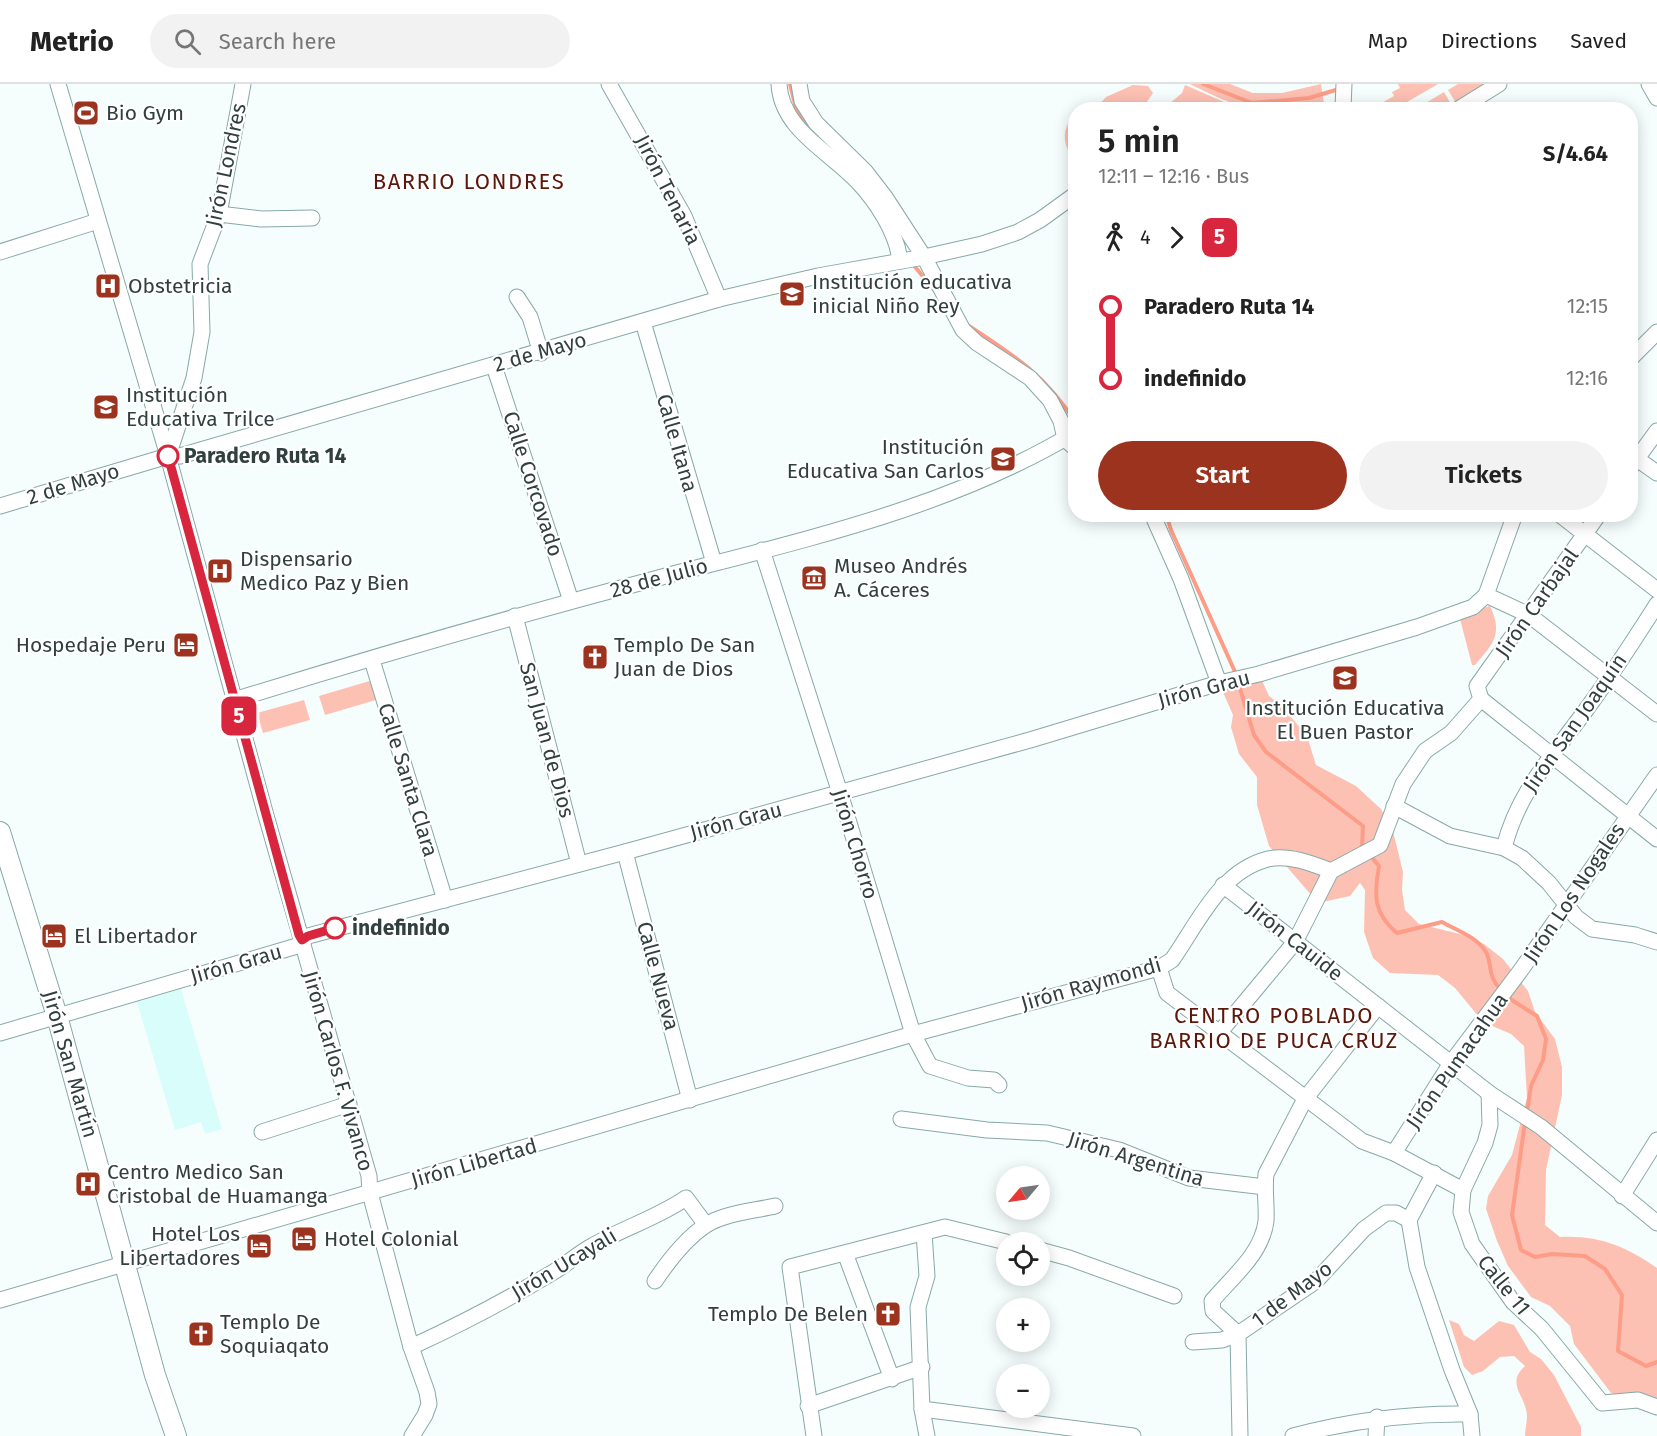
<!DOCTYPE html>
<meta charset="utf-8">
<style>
:root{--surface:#fff;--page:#f2f2f2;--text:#222;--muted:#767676;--line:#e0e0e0;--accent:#9c331e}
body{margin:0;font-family:"Fira Sans",sans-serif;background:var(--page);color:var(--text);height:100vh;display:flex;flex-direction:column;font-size:22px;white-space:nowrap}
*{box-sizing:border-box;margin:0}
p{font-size:20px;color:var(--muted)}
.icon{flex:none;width:33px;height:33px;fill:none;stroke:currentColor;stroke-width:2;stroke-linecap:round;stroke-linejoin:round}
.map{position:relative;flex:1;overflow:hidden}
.sheet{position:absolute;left:1068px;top:18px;width:570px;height:420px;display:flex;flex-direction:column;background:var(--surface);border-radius:24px;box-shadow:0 3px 15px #0003}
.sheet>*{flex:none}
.badge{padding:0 12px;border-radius:9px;font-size:21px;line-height:39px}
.needle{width:39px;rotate:241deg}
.buttons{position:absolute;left:996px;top:1082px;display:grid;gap:12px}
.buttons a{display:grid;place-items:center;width:54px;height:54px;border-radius:50%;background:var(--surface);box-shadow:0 3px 15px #0003;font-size:30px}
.map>.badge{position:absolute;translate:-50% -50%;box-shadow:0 0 0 3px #fff}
.legs{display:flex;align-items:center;gap:9px;height:66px;padding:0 30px;font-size:20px}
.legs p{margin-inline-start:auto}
.summary{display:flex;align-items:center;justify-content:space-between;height:102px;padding:0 30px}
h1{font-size:33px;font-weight:600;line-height:45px}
.primary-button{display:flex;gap:12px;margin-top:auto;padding:12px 30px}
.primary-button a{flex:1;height:69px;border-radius:36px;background:var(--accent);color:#fff;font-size:24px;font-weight:600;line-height:69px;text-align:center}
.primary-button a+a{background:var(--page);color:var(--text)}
ul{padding:0 30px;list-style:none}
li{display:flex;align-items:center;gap:21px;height:72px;font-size:22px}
li i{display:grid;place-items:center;width:9px;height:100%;margin:0 8px;background:currentColor}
li i::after{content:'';width:15px;height:15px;margin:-8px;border:4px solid;border-radius:50%;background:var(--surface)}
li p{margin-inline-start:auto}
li:first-child i{background:linear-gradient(#0000 50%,currentColor 0)}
li:last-child i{background:linear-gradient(currentColor 50%,#0000 0)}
header{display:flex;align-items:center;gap:36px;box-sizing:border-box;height:84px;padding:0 30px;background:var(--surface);border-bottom:2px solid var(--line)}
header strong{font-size:28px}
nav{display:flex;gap:33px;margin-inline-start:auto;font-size:21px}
.search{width:420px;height:54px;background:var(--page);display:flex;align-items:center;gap:15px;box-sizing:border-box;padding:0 21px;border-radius:33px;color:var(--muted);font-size:22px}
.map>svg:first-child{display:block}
.built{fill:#d8fdfa}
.green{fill:#fdc1b4}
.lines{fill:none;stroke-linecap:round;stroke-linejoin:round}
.stream{stroke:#fd9c87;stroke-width:4}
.minor-casing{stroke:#87a9a7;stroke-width:17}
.tertiary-casing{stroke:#87a9a7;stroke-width:22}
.minor{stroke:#fff;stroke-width:15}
.tertiary{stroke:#fff;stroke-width:20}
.line-1-casing{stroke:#fff;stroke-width:14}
.line-1{stroke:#d7263d;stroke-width:9}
.stop-1-dot{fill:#fff;stroke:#d7263d;stroke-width:3}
.labels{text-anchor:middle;stroke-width:4.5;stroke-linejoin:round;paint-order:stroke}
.poi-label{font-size:21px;fill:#31403f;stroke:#fff;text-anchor:start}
.street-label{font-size:21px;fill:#31403f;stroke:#fff}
.stop-label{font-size:21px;font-weight:bold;fill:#31403f;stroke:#fff;text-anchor:start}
.neighbourhood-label{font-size:22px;letter-spacing:1.5px;fill:#5b180b;stroke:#fff}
</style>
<header>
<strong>Metrio</strong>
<div class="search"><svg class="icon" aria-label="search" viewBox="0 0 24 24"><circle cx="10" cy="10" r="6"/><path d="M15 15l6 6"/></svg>Search here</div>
<nav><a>Map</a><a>Directions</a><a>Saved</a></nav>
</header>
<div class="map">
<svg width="1657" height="1352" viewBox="0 0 1657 1352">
<rect width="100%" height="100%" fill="#f6fdfd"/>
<path class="built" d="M 181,905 L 222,1045 L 205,1050 L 201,1038 L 175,1046 L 137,918 Z"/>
<g class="green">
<path d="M 1190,0 L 1230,0 L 1253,9 L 1282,9 L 1321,0 L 1324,19 C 1262,29 1246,29 1190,0 Z"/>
<path d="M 1398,0 L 1438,0 L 1395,25 L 1371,25 L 1394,12 L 1392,8 L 1400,4 Z"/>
<path d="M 1458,0 L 1488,0 L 1456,19 L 1448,6 Z"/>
<path d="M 1133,1 L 1148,2 L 1153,9 L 1142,25 L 1095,25 L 1106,13 Z"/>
<path d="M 1185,1 L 1231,21 L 1231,25 L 1171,25 L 1169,20 L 1182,9 Z"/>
<path d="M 1444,8 L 1452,22 L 1446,25 L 1414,26 Z"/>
<path d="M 1075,32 L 1075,70 L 1071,71 C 1062,58 1063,45 1072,33 Z"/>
<path d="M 1490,522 C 1503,550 1494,559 1475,581 L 1472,581 L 1459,531 Z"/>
<path d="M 1259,590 L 1269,612 L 1281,621 L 1307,652 L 1316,681 L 1356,702 L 1381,725 L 1393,747 L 1403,788 L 1402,806 L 1405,826 L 1419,840 L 1464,851 L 1484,860 L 1503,875 L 1528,907 L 1535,928 L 1555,955 L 1562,983 L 1562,1011 L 1546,1086 L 1545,1141 L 1560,1153 C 1599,1151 1625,1162 1657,1184 L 1657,1324 L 1611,1309 L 1574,1260 L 1570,1242 L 1550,1222 L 1531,1213 L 1508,1182 L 1497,1157 L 1486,1125 L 1488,1112 L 1512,1071 L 1527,1014 L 1524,962 L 1511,950 L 1483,938 L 1455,904 L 1438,891 L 1390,889 L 1373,874 L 1364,848 L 1365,806 L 1360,799 L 1350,812 L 1318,819 L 1269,762 L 1257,721 L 1257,693 L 1239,670 L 1231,643 L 1233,631 L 1219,599 Z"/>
<path d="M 373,596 L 379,615 L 325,631 L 319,612 Z"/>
<path d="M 304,616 L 310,636 L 263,649 L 257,629 Z"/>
<path d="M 1449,1236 L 1459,1240 L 1464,1251 L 1474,1257 L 1499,1237 L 1514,1241 L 1530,1268 L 1541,1275 L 1554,1291 L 1581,1343 L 1581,1352 L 1525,1352 C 1525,1345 1527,1339 1527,1332 C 1526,1311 1505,1300 1525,1282 L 1514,1272 L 1500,1273 L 1483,1287 L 1472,1291 L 1464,1283 Z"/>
</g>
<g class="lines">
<g class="stream">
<path d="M 790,0 L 797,28 L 830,63"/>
<path d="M 1203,0 L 1252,19 L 1309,14 L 1339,5"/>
<path d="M 911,178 L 935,207"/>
<path d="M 969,242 C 1016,273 1045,291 1076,339"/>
<path d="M 1166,430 L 1171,446 L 1236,590"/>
<path d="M 1238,598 L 1254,651 L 1266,668 L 1363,742 L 1362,763 L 1365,766"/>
<path d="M 1370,771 L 1379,782 C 1374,811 1373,829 1397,849 L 1442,838 C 1456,846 1477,853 1486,868 C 1493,881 1486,891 1502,907"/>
<path d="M 1507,913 L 1537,932 L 1546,955 L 1543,976 L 1531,1002 L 1527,1028"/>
<path d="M 1525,1038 L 1512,1131 L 1521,1166 L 1535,1173 L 1552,1170 L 1585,1172 L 1605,1185 L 1622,1211 L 1618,1267 L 1646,1282 L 1657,1278"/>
</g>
<defs>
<g id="minor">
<path d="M 58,0 L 168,372 L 265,728 L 369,1092 L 370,1109 L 411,1263 L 427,1308 L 429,1320 L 425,1331 L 412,1352"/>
<path d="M 609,0 L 684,132 L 719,215"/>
<path d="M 779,0 C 781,45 830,68 857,97 C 877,118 897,149 900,177"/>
<path d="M 799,0 L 802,17 L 816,39 L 865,87 L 885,113 L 924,173 L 963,246 L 977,259 L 1030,294 L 1050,316 L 1061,337 L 1065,355 L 1076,365"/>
<path d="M 1649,0 L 1657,14"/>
<path d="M 1343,24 L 1344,0"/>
<path d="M 1457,26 L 1499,0"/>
<path d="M 219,130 L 261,135 L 312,134"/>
<path d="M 0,168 L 98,137"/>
<path d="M 517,213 L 530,233 L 541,269"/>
<path d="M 643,238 L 714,479"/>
<path d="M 1630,275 L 1657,248"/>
<path d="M 494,282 L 571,517"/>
<path d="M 1630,370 L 1657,389"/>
<path d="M 168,372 L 194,294 L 202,248 L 200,180 L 219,130 L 243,0"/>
<path d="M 1630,384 L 1657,347"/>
<path d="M 0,422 L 168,372 L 180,372 L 719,215 L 818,192 L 924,173 L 982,160 L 1018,148 L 1040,136 L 1076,110"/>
<path d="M 1152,430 L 1181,495 L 1219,599"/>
<path d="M 1515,430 L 1486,511 L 1529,531 L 1657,630"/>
<path d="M 1559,430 L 1657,506"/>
<path d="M 762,466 L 840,709 L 913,950 L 930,982 L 968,994 L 994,996 L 999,1001"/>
<path d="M 515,532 L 579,780"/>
<path d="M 372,576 L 445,816"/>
<path d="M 1481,615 L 1657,755"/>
<path d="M 234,616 C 376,572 518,531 662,493 C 802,456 950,424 1076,348"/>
<path d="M 1394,722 L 1450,752 L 1504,764 L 1522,774 L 1549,799 L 1576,833 L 1592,845 L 1635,851 L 1657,858"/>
<path d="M 1504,764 C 1518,706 1557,667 1591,619 C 1614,587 1636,553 1657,520"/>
<path d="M 625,768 L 690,1016"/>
<path d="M 1223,801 L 1489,1009 L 1541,1043 L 1657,1139"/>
<path d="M 1159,884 L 1167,909 L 1362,1057 L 1394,1069 L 1463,1106"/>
<path d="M 1220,948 L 1295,858 L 1331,787 L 1380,761 L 1403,700 L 1425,667 L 1451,649 L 1481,615 L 1477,602 L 1599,430"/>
<path d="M 0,949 L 297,862 L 308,852 L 625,768 L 1030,656 L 1219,599 L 1259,590 L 1417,543 L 1473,523 L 1486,511"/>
<path d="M 1489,1009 L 1490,1041 L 1485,1059 L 1463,1106 L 1461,1128 L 1472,1160 L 1513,1218 L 1542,1245 L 1602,1319 L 1638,1316 L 1657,1323"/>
<path d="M 901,1035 L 987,1046 L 1047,1049 L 1119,1066 L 1189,1094 L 1265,1103"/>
<path d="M 262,1048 L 349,1020"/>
<path d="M 1394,1069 L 1451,979 L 1521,886 L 1657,691"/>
<path d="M 1434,1089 L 1409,1136 L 1417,1183 L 1452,1286 L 1470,1330 L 1472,1352"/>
<path d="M 1622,1112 L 1657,1056"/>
<path d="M 924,1149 L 927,1192 L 918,1223 L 922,1325 L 927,1352"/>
<path d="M 1040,1166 L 1069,1174 L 1174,1212"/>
<path d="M 845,1169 L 892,1295"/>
<path d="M 655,1197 C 669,1176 685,1155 706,1141 C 725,1129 754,1127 775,1122"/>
<path d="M 0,1216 L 913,950 L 1159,884 L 1172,876 C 1198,839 1220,787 1268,775 C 1288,770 1313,780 1331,787"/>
<path d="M 1193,1258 L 1222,1256 L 1238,1250 L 1316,1197 L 1364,1145 L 1386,1129 L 1396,1129 L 1409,1136"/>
<path d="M 411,1263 C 459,1241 505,1217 550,1190 C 565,1182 577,1170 592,1162 C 623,1144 657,1134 686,1114 L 706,1141"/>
<path d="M 808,1322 L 922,1283"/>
<path d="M 922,1325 L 1133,1352"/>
<path d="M 814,1352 L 790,1183 L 945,1143 L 1006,1158"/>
<path d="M 1240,1352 L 1238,1250 L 1213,1227 L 1212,1217 C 1232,1193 1262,1170 1266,1137 C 1267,1121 1264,1106 1266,1090 L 1305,1015 L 1378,922"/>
<path d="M 1293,1352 C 1352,1336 1409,1329 1470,1330"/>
<path d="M 1376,1352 L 1377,1333"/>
</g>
<path id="tertiary" d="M 0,748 L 57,932 L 155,1291 L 176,1352"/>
</defs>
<use href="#minor" class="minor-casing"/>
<use href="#tertiary" class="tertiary-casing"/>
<use href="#minor" class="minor"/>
<use href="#tertiary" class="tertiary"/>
</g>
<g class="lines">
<defs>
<path id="line-1" d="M 168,372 L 299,851 L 302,856 L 308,852 L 335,844"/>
</defs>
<use href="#line-1" class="line-1-casing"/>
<use href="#line-1" class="line-1"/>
</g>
<defs>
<symbol id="stadium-square" viewBox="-11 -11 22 22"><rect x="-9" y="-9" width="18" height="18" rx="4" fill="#9c331e" stroke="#fff"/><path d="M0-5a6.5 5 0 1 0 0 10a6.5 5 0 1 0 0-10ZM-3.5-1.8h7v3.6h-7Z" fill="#fff"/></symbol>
<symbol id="hospital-square" viewBox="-11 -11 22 22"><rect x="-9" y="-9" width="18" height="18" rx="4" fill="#9c331e" stroke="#fff"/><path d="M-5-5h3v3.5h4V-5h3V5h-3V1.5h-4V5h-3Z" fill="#fff"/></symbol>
<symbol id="school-square" viewBox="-11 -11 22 22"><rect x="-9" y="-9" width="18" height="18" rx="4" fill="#9c331e" stroke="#fff"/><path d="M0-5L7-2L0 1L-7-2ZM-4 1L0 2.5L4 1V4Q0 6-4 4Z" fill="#fff"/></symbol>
<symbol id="museum-square" viewBox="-11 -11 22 22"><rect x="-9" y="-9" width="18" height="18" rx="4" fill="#9c331e" stroke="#fff"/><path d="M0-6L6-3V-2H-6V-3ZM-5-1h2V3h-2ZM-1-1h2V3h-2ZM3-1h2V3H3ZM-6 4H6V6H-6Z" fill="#fff"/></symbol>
<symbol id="hotel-square" viewBox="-11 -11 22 22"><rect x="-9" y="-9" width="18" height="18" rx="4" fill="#9c331e" stroke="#fff"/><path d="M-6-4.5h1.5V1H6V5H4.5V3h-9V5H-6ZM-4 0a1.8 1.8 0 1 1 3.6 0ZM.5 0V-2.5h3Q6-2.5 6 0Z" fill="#fff"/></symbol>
<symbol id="church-square" viewBox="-11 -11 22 22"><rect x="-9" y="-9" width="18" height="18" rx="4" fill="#9c331e" stroke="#fff"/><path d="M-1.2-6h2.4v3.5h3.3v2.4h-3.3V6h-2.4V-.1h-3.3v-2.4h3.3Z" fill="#fff"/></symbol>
</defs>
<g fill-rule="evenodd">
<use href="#stadium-square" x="71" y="14" width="30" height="30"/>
<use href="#hospital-square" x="93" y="187" width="30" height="30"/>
<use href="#school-square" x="777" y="195" width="30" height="30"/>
<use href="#school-square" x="91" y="308" width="30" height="30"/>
<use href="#school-square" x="988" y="360" width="30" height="30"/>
<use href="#hospital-square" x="205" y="472" width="30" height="30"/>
<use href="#museum-square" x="799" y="479" width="30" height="30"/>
<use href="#hotel-square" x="171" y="546" width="30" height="30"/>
<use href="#church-square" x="580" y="558" width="30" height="30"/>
<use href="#school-square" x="1330" y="579" width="30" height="30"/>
<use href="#hotel-square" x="39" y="837" width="30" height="30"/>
<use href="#hospital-square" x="73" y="1085" width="30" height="30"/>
<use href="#hotel-square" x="289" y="1140" width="30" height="30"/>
<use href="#hotel-square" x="244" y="1147" width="30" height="30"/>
<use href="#church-square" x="873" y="1215" width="30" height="30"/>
<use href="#church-square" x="186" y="1235" width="30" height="30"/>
</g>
<g class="stop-1-dot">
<circle cx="168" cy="372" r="10"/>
<circle cx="335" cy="844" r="10"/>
</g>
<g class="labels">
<g class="poi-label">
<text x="106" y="36">Bio Gym</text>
<text x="812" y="205">Institución educativa<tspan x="812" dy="24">inicial Niño Rey</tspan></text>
<text x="128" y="209">Obstetricia</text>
<text x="126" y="318">Institución<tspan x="126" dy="24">Educativa Trilce</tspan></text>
<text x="984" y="370" text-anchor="end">Institución<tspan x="984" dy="24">Educativa San Carlos</tspan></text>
<text x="240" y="482">Dispensario<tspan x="240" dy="24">Medico Paz y Bien</tspan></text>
<text x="834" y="489">Museo Andrés<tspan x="834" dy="24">A. Cáceres</tspan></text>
<text x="166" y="568" text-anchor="end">Hospedaje Peru</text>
<text x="614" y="568">Templo De San<tspan x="614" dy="24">Juan de Dios</tspan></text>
<text x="1345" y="631" text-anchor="middle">Institución Educativa<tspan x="1345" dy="24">El Buen Pastor</tspan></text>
<text x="74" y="859">El Libertador</text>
<text x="107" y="1095">Centro Medico San<tspan x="107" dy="24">Cristobal de Huamanga</tspan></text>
<text x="240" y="1157" text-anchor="end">Hotel Los<tspan x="240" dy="24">Libertadores</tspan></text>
<text x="324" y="1162">Hotel Colonial</text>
<text x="868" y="1237" text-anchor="end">Templo De Belen</text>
<text x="220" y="1245">Templo De<tspan x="220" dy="24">Soquiaqato</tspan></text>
</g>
<g class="street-label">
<text transform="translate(226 81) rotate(-78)" y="7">Jirón Londres</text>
<text transform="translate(668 106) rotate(63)" y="7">Jirón Tenaria</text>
<text transform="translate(540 268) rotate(-16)" y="7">2 de Mayo</text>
<text transform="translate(677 359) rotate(74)" y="7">Calle Itana</text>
<text transform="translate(73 400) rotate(-17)" y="7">2 de Mayo</text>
<text transform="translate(533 400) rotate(72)" y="7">Calle Corcovado</text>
<text transform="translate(659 494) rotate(-15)" y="7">28 de Julio</text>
<text transform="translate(1537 519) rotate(-55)" y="7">Jirón Carbajal</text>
<text transform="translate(1204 605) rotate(-15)" y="7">Jirón Grau</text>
<text transform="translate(1575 639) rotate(-55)" y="7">Jirón San Joaquín</text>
<text transform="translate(547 656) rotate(75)" y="7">San Juan de Dios</text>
<text transform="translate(408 696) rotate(73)" y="7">Calle Santa Clara</text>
<text transform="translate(736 737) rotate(-15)" y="7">Jirón Grau</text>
<text transform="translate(855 760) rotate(73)" y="7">Jirón Chorro</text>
<text transform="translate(1574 809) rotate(-56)" y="7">Jirón Los Nogales</text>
<text transform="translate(1295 857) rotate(38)" y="7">Jirón Cauide</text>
<text transform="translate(236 880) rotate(-16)" y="7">Jirón Grau</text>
<text transform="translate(658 892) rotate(75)" y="7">Calle Nueva</text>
<text transform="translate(1091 900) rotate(-16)" y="7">Jirón Raymondi</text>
<text transform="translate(1457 977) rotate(-55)" y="7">Jirón Pumacahua</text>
<text transform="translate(70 980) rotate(74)" y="7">Jirón San Martín</text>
<text transform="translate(338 987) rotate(74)" y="7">Jirón Carlos F. Vivanco</text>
<text transform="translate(1136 1075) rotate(17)" y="7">Jirón Argentina</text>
<text transform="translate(474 1079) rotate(-16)" y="7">Jirón Libertad</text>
<text transform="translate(564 1180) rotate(-31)" y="7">Jirón Ucayali</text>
<text transform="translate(1504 1201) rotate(51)" y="7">Calle 11</text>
<text transform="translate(1292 1210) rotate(-37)" y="7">1 de Mayo</text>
</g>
<g class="stop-label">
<text x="184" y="379">Paradero Ruta 14</text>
<text x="352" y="851">indefinido</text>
</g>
<g class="neighbourhood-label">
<text x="469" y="105">BARRIO LONDRES</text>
<text x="1274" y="939">CENTRO POBLADO<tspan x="1274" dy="25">BARRIO DE PUCA CRUZ</tspan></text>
</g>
</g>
</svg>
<div class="buttons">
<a><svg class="needle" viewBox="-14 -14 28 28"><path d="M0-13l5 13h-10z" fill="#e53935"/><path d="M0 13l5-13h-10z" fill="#767676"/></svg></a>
<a><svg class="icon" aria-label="locate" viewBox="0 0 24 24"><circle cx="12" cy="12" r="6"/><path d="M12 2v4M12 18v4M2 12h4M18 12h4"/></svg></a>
<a>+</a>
<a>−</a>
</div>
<b class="badge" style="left:239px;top:632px;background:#d7263d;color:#fff">5</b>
<section class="sheet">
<div class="summary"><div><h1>5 min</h1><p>12:11 – 12:16 · Bus</p></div><b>S/4.64</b></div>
<div class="legs"><svg class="icon" aria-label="walk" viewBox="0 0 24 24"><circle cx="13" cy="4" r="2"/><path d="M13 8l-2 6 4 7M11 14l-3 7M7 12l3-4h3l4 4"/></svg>4<svg class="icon" aria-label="forward" viewBox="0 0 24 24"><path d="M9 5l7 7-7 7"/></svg><b class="badge" style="background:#d7263d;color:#fff">5</b></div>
<ul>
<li><i style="color:#d7263d"></i><b>Paradero Ruta 14</b><p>12:15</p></li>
<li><i style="color:#d7263d"></i><b>indefinido</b><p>12:16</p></li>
</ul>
<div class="primary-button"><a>Start</a><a>Tickets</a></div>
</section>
</div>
